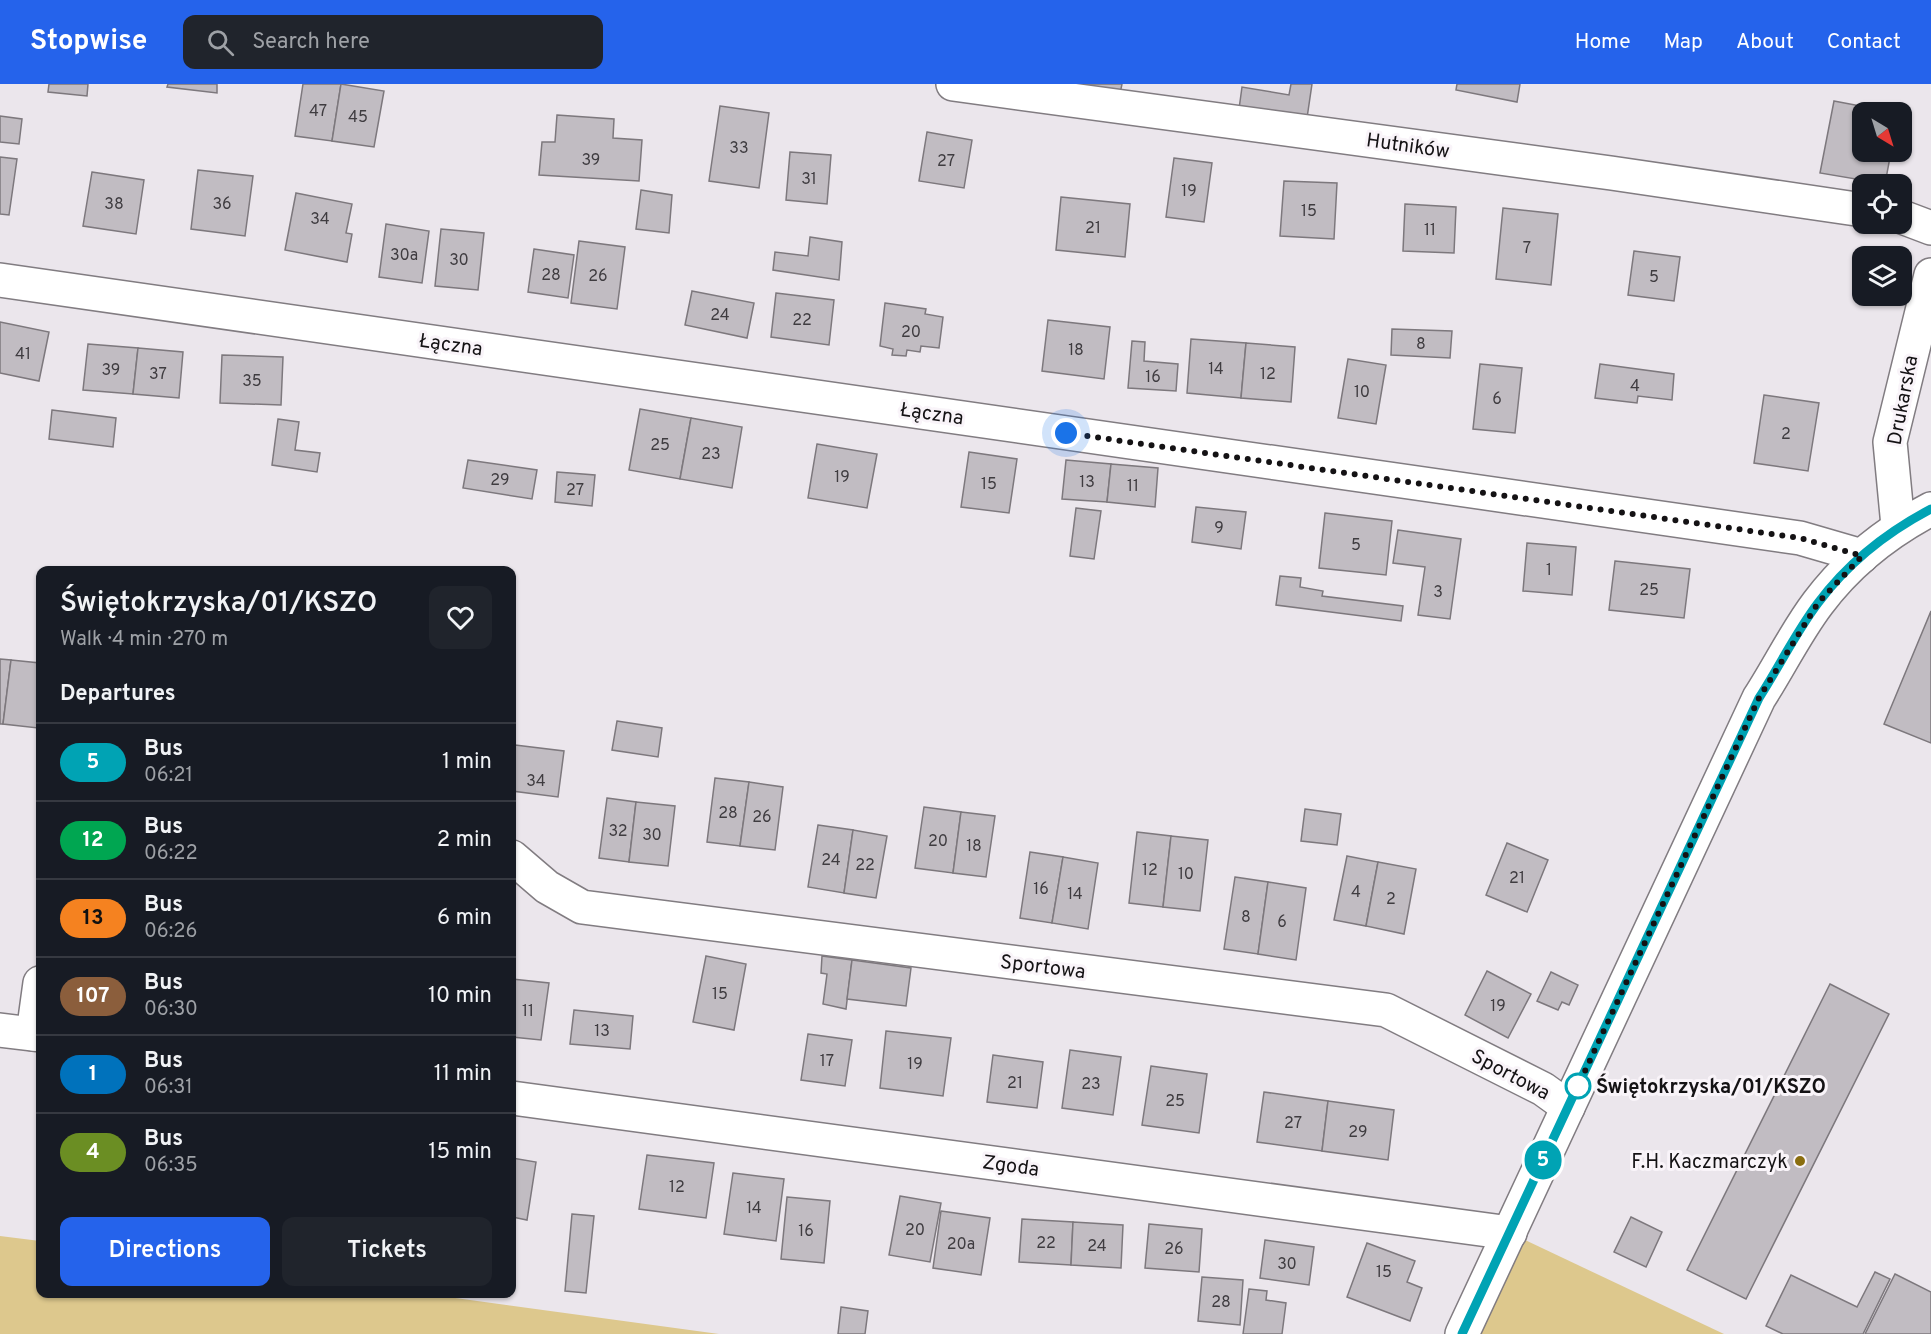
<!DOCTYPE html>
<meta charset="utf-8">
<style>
:root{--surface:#171b24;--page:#20242c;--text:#f1f3f6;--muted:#9ea1a6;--line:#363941;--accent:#2563eb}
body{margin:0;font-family:Overpass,sans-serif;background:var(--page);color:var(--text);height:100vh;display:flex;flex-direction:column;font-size:22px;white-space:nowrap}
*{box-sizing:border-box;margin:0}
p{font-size:20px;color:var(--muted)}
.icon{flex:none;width:33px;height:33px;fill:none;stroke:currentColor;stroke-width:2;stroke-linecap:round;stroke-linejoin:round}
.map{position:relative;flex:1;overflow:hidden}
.side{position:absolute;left:36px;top:482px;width:480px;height:732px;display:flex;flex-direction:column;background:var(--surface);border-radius:12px;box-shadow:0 2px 4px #0004}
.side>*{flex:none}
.badge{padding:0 12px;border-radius:20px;font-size:21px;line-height:39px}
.needle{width:39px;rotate:142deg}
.tools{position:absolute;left:1852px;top:18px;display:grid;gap:12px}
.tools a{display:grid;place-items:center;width:60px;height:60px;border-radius:12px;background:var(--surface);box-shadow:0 2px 4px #0004;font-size:30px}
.you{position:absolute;width:30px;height:30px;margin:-15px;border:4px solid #fff;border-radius:50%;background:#1a73e8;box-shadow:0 0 0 9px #1a73e833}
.map>.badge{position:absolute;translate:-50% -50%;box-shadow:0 0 0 3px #fff}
h2{padding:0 24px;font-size:22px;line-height:54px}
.round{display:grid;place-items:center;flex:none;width:63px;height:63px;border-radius:12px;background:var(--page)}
.head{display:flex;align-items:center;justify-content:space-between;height:102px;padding:0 24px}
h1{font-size:28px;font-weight:600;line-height:45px}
.action{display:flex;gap:12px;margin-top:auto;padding:12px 24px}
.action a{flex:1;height:69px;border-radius:12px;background:var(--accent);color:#fff;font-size:24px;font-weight:600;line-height:69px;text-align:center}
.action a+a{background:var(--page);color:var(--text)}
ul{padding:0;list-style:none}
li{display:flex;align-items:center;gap:18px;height:78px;padding:0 24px;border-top:2px solid var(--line)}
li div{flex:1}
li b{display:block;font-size:22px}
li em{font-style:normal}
li .badge{min-width:66px;font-weight:700;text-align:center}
header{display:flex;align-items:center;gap:36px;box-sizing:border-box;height:84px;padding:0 30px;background:var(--accent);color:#fff}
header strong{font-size:28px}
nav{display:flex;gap:33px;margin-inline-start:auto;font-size:21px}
.search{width:420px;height:54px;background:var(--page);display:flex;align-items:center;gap:15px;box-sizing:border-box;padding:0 21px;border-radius:12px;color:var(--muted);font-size:22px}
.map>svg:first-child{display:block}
.green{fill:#ddc88d}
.building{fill:#c1bcc2;stroke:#7d787d;stroke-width:1.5}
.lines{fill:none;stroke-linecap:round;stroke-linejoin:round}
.minor-casing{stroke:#817c81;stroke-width:36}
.minor{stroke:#fff;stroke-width:33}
.line-casing{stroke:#fff;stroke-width:14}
.line{stroke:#00a3b4;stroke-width:9}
.walk{stroke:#141214;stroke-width:6;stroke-dasharray:0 10.8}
.stop-dot{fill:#fff;stroke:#00a3b4;stroke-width:3}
.poi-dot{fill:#8a6e0f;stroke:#f9f4f9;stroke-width:2}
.labels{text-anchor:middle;stroke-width:6;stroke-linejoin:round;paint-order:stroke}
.number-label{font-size:16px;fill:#3f3c40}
.street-label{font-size:20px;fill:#141214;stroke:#f9f4f9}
.stop-label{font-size:20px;font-weight:bold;fill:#141214;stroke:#f9f4f9;text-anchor:start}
.poi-label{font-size:20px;fill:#141214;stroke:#f9f4f9;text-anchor:end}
</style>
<header>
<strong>Stopwise</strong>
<div class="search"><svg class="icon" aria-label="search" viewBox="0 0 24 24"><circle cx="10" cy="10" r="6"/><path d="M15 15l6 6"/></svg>Search here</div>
<nav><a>Home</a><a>Map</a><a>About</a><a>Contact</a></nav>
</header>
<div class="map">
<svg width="1931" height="1250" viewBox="0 0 1931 1250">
<rect width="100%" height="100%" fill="#ebe6ec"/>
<g class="green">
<path d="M 1510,1149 L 1724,1250 L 1462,1250 Z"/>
<path d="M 0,1152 L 40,1157 L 40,1209 L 419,1209 L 719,1250 L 0,1250 Z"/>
</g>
<g class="building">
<path d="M 49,0 L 88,0 L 87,12 L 48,8 Z"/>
<path d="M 168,0 L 217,0 L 217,9 L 167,3 Z"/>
<path d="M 303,0 L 341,0 L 332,57 L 295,52 Z"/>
<path d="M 341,0 L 384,7 L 374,63 L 332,57 Z"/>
<path d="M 1084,0 L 1122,0 L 1120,10 L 1083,5 Z"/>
<path d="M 1291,0 L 1312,0 L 1307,34 L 1239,25 L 1242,3 L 1289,11 Z"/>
<path d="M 1457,0 L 1520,0 L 1517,18 L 1456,6 Z"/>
<path d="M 1834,17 L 1892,28 L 1863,28 L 1863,68 L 1891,68 L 1885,100 L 1820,89 Z"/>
<path d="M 720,22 L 769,29 L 759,104 L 709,97 Z"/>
<path d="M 557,31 L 614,35 L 613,54 L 642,56 L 639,97 L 539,91 L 542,58 L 555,58 Z"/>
<path d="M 0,32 L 22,35 L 19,60 L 0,58 Z"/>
<path d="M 927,48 L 972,56 L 964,104 L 919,97 Z"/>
<path d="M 790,68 L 831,71 L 827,120 L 786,116 Z"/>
<path d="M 0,73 L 17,75 L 9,131 L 0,130 Z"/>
<path d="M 1174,74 L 1212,79 L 1204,138 L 1166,133 Z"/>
<path d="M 198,86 L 253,92 L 245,152 L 191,145 Z"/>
<path d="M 92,88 L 144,96 L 136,150 L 83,142 Z"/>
<path d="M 1284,97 L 1337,99 L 1334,155 L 1280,152 Z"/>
<path d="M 641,106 L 672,111 L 669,149 L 636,145 Z"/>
<path d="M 296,109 L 352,120 L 346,149 L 352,150 L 347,178 L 285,166 Z"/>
<path d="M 1061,113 L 1130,120 L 1125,173 L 1056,166 Z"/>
<path d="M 1405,120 L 1456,123 L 1454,169 L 1403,167 Z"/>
<path d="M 1503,124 L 1558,130 L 1551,201 L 1496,195 Z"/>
<path d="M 386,140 L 429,147 L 422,199 L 379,193 Z"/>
<path d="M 441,145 L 484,149 L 478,206 L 435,202 Z"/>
<path d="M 810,153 L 842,158 L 839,196 L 773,186 L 775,168 L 808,172 Z"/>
<path d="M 579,157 L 625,163 L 617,225 L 571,219 Z"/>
<path d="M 534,165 L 574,171 L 568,214 L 528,208 Z"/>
<path d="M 1634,167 L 1680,173 L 1674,217 L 1628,211 Z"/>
<path d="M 692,207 L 754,219 L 747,254 L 685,241 Z"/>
<path d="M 776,209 L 834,216 L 829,261 L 771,253 Z"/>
<path d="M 885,219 L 926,225 L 925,230 L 943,233 L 939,264 L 921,262 L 920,268 L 907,266 L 906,272 L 892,271 L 893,265 L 880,262 Z"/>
<path d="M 1048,236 L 1110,243 L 1104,295 L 1042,287 Z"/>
<path d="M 0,238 L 49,248 L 39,297 L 0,289 Z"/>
<path d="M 1392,245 L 1452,247 L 1450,274 L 1391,271 Z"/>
<path d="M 1191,255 L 1246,259 L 1241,314 L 1187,309 Z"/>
<path d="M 1132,257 L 1145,258 L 1144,277 L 1178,280 L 1176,307 L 1128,304 Z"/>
<path d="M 1246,259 L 1295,263 L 1291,318 L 1241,314 Z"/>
<path d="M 88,260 L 138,264 L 133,310 L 83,306 Z"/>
<path d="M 138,264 L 183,268 L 179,314 L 133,310 Z"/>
<path d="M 222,271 L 283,273 L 281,321 L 220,319 Z"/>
<path d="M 1348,275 L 1386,281 L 1376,340 L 1338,334 Z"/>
<path d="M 1480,280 L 1522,284 L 1515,349 L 1473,345 Z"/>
<path d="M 1600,280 L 1674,290 L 1672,316 L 1638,312 L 1637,319 L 1595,314 Z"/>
<path d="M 1764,311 L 1819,319 L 1808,387 L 1754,379 Z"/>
<path d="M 640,325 L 691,334 L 680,395 L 629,386 Z"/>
<path d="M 52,326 L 116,334 L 113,363 L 49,355 Z"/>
<path d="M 691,334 L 742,343 L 732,404 L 680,395 Z"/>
<path d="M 278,335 L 299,338 L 295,366 L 320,369 L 317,388 L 272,381 Z"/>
<path d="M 817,360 L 877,370 L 867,424 L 808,414 Z"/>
<path d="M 969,368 L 1017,375 L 1009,429 L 961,423 Z"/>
<path d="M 468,376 L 537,386 L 532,415 L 463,404 Z"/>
<path d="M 1066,376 L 1111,380 L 1107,418 L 1062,415 Z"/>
<path d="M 1111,380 L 1158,384 L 1155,423 L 1107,418 Z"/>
<path d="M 557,388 L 595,391 L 592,422 L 555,418 Z"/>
<path d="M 1196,423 L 1246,428 L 1241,465 L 1192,458 Z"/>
<path d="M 1076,424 L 1101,427 L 1094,475 L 1070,472 Z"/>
<path d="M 1325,429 L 1392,437 L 1386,491 L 1319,484 Z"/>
<path d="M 1398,446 L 1461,455 L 1450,535 L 1418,531 L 1425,483 L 1393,479 Z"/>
<path d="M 1527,459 L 1576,463 L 1572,511 L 1523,507 Z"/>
<path d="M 1615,477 L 1690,485 L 1684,534 L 1609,526 Z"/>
<path d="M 1280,492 L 1301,494 L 1300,503 L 1323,507 L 1322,512 L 1403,522 L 1401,537 L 1276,521 Z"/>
<path d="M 1931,527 L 1931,659 L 1884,640 Z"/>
<path d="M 0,575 L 11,576 L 3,640 L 0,640 Z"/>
<path d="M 11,576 L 40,579 L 38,644 L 3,640 Z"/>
<path d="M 617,637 L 662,644 L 658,673 L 612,666 Z"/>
<path d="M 515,661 L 564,667 L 558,713 L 512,707 Z"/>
<path d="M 715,694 L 749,698 L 740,762 L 707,758 Z"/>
<path d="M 749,698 L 783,703 L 775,766 L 740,762 Z"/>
<path d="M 607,714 L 636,718 L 629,778 L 599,774 Z"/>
<path d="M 636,718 L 675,722 L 668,782 L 629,778 Z"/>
<path d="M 924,723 L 961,728 L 953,789 L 915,784 Z"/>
<path d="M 1305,725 L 1341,730 L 1337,761 L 1301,757 Z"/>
<path d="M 961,728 L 995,732 L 986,793 L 953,789 Z"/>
<path d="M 818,741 L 853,746 L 844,809 L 808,803 Z"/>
<path d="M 853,746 L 887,752 L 876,814 L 844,809 Z"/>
<path d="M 1137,748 L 1171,752 L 1163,823 L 1129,819 Z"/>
<path d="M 1171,752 L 1208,756 L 1200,827 L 1163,823 Z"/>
<path d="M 1507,759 L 1548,776 L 1527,828 L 1486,811 Z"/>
<path d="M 1030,768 L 1063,773 L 1052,839 L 1020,834 Z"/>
<path d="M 1347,772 L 1378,778 L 1366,842 L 1334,836 Z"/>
<path d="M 1063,773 L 1098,779 L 1088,845 L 1052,839 Z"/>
<path d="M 1378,778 L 1416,785 L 1404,850 L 1366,842 Z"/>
<path d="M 1235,793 L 1268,798 L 1258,870 L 1224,865 Z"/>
<path d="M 1268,798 L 1306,804 L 1296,876 L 1258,870 Z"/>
<path d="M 706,872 L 746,880 L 734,946 L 693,938 Z"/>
<path d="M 822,872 L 852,876 L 846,925 L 823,920 L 827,890 L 821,889 Z"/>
<path d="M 852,876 L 911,884 L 906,922 L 847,915 Z"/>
<path d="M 1487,887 L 1531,910 L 1508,954 L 1465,931 Z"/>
<path d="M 1551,888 L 1578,901 L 1569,921 L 1562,918 L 1558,926 L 1537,917 Z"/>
<path d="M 512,895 L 549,899 L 541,956 L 512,953 Z"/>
<path d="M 1830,900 L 1889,930 L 1746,1215 L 1687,1186 Z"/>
<path d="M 574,926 L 633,932 L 630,965 L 570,960 Z"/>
<path d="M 886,947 L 951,954 L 943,1012 L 880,1004 Z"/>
<path d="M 808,950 L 852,956 L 845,1002 L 801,996 Z"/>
<path d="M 1070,966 L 1121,973 L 1113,1031 L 1062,1024 Z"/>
<path d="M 993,971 L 1043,978 L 1037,1024 L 987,1018 Z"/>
<path d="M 1151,982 L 1207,990 L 1199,1049 L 1142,1041 Z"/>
<path d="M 1264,1008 L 1328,1017 L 1322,1067 L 1257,1058 Z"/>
<path d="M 1328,1017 L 1394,1026 L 1388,1076 L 1322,1067 Z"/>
<path d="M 647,1071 L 714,1079 L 706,1134 L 639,1125 Z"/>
<path d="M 512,1074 L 536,1078 L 527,1136 L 512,1133 Z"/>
<path d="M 733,1089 L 784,1095 L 776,1157 L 724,1150 Z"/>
<path d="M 900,1112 L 941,1119 L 930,1178 L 889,1171 Z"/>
<path d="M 787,1113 L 830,1117 L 824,1179 L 781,1175 Z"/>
<path d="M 941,1127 L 990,1134 L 981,1191 L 933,1184 Z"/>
<path d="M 572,1130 L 594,1132 L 586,1209 L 565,1207 Z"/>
<path d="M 1631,1133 L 1662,1148 L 1646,1183 L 1614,1168 Z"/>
<path d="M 1022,1135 L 1073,1138 L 1071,1181 L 1019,1178 Z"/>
<path d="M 1073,1138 L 1123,1141 L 1121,1184 L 1071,1181 Z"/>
<path d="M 1149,1140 L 1202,1145 L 1199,1188 L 1145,1184 Z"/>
<path d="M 1265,1156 L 1314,1163 L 1309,1201 L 1260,1194 Z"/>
<path d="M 1367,1159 L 1415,1177 L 1407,1198 L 1422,1204 L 1410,1237 L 1347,1213 Z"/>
<path d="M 1875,1188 L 1890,1195 L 1863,1250 L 1783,1250 L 1766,1242 L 1791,1191 L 1857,1223 Z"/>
<path d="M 1895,1190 L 1931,1208 L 1931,1250 L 1865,1250 Z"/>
<path d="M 1202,1193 L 1243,1196 L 1240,1241 L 1198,1237 Z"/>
<path d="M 1249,1205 L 1267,1207 L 1266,1216 L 1286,1219 L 1282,1250 L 1243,1250 Z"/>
<path d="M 841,1223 L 868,1227 L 865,1250 L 838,1250 Z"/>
</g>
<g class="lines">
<defs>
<g id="minor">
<path d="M 953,0 L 1611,89 L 1863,126"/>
<path d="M 1902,133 L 1931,144"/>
<path d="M 0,196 L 1800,454 L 1862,472"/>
<path d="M 1898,442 L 1890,358 L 1931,191"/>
<path d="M 512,773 L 547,803 L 582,823 L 1386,926 L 1543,1005 L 1568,1023"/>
<path d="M 0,946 L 40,951"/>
<path d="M 33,950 L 40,899"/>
<path d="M 512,1014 L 1510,1149"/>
<path d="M 1462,1250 L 1759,614 C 1779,583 1796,548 1818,519 C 1848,479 1887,448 1931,425"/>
</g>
</defs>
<use href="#minor" class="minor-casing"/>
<use href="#minor" class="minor"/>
</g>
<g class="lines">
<defs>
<path id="line" d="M 1462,1250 L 1759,614 C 1779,583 1796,548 1818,519 C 1848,479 1887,448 1931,425"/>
</defs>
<use href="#line" class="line-casing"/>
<use href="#line" class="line"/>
<path class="walk" d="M 1066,349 L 1800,454 L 1862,472 L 1818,519 L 1759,614 L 1578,1002"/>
</g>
<circle class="stop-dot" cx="1578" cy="1002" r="12"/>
<circle class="poi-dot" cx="1800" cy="1077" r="6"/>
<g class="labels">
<g class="number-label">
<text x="318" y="32">47</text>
<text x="358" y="38">45</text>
<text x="739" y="69">33</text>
<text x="591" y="81">39</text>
<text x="946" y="82">27</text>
<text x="809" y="100">31</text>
<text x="1189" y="112">19</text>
<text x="114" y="125">38</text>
<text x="222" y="125">36</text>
<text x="1309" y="132">15</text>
<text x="320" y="140">34</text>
<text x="1093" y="149">21</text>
<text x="1430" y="151">11</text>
<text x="1527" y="169">7</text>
<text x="404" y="176">30a</text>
<text x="459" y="181">30</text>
<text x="551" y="196">28</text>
<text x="598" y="197">26</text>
<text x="1654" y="198">5</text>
<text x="720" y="236">24</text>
<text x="802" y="241">22</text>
<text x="911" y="253">20</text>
<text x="1421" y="265">8</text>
<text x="1076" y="271">18</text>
<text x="23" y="275">41</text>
<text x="1216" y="290">14</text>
<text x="111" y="291">39</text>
<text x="158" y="295">37</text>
<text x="1268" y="295">12</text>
<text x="1153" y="298">16</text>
<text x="252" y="302">35</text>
<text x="1635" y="307">4</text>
<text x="1362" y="313">10</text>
<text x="1497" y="320">6</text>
<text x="1786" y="355">2</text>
<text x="660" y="366">25</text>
<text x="711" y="375">23</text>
<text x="842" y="398">19</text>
<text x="500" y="401">29</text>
<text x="1087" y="403">13</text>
<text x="989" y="405">15</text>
<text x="1133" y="407">11</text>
<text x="575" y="411">27</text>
<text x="1219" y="449">9</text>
<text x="1356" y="466">5</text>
<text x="1549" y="491">1</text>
<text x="1649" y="511">25</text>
<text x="1438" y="513">3</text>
<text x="536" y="702">34</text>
<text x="728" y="734">28</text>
<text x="762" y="738">26</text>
<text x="618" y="752">32</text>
<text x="652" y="756">30</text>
<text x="938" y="762">20</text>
<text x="974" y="767">18</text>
<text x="831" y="781">24</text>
<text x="865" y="786">22</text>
<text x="1150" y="791">12</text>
<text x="1186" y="795">10</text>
<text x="1517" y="799">21</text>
<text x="1041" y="810">16</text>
<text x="1356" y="813">4</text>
<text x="1075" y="815">14</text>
<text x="1391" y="820">2</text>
<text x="1246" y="838">8</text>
<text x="1282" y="843">6</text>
<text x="720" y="915">15</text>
<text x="1498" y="927">19</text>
<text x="528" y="932">11</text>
<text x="602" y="952">13</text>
<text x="827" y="982">17</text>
<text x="915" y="985">19</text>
<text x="1015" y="1004">21</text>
<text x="1091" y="1005">23</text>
<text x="1175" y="1022">25</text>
<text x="1293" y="1044">27</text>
<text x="1358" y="1053">29</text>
<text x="677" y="1108">12</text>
<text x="754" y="1129">14</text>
<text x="915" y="1151">20</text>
<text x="806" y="1152">16</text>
<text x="1046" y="1164">22</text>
<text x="961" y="1165">20a</text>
<text x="1097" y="1167">24</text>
<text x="1174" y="1170">26</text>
<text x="1287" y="1185">30</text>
<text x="1384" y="1193">15</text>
<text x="1221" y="1223">28</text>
</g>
<g class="street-label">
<text transform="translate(1408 61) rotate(8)" y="7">Hutników</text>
<text transform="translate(451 260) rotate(8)" y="7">Łączna</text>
<text transform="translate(1902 316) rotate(-79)" y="7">Drukarska</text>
<text transform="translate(932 329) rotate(8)" y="7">Łączna</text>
<text transform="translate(1043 882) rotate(7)" y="7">Sportowa</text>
<text transform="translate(1511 990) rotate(28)" y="7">Sportowa</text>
<text transform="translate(1011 1081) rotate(8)" y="7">Zgoda</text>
</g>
<g class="stop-label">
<text x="1596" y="1009">Świętokrzyska/01/KSZO</text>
</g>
<g class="poi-label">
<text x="1788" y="1084">F.H. Kaczmarczyk</text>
</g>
</g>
</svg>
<div class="tools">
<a><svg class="needle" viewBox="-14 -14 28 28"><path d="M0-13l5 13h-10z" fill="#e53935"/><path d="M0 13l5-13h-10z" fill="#9ea1a6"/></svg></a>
<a><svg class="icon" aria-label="locate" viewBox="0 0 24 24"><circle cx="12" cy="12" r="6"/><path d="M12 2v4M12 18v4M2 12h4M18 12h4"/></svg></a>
<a><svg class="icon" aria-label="layers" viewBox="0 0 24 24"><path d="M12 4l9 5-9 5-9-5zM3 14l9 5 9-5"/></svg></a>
</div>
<div class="you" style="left:1066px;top:349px"></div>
<b class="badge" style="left:1543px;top:1076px;background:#00a3b4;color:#fff">5</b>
<section class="side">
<div class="head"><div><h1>Świętokrzyska/01/KSZO</h1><p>Walk · 4 min · 270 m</p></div><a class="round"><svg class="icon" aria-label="heart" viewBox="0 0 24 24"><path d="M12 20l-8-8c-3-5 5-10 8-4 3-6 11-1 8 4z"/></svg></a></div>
<h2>Departures</h2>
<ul>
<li><span class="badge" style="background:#00a3b4;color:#fff">5</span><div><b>Bus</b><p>06:21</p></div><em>1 min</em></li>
<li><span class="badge" style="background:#00a651;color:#fff">12</span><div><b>Bus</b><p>06:22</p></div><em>2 min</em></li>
<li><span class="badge" style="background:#f58220;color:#111">13</span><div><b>Bus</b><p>06:26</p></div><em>6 min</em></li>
<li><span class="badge" style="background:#8b5e3c;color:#fff">107</span><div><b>Bus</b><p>06:30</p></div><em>10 min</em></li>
<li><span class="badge" style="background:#0072bc;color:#fff">1</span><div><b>Bus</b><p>06:31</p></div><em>11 min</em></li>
<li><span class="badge" style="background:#6b8e23;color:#fff">4</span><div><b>Bus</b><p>06:35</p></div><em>15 min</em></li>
</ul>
<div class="action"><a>Directions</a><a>Tickets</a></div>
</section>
</div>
